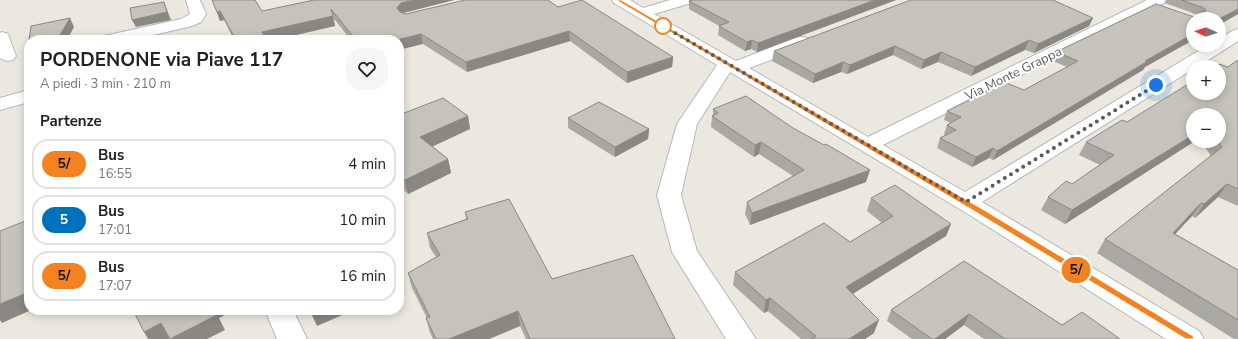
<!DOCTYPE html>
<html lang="it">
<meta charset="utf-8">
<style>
:root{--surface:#fff;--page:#f6f6f6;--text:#222;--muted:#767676;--line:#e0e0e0}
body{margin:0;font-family:"Nunito Sans",sans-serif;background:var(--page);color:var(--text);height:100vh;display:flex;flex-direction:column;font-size:15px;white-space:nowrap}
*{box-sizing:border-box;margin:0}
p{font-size:13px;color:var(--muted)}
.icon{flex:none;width:22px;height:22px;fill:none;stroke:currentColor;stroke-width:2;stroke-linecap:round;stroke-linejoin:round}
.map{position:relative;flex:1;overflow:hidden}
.sheet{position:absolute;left:24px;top:35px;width:380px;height:280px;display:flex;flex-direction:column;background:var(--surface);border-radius:16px;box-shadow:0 2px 10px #0003}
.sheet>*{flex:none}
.badge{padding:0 8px;border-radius:13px;font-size:14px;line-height:26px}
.needle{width:26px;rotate:273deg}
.tools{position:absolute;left:1186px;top:12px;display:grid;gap:8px}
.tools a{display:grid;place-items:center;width:40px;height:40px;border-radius:50%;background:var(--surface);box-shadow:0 2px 10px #0003;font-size:20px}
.you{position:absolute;width:20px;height:20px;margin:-10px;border:3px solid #fff;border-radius:50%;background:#1a73e8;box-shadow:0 0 0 6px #1a73e833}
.map>.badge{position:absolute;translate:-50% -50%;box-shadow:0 0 0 2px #fff}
h2{padding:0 16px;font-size:15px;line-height:36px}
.round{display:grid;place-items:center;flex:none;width:42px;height:42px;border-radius:16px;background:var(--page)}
.overview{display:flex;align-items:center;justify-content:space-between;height:68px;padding:0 16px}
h1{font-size:19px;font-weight:700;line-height:30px}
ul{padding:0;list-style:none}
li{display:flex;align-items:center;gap:12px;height:50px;margin:0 8px 6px;padding:0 8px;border:2px solid var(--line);border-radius:16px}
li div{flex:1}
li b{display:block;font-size:15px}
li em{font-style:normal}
li .badge{min-width:44px;font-weight:700;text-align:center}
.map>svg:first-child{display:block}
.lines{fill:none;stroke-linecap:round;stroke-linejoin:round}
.minor-casing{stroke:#b5b7bc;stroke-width:2}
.minor{fill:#fff;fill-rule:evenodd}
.wall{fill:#aaa8a2}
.shaded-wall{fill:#8b8884}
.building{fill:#c6c3bc;stroke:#8b8884}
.line{fill:#f58220;stroke:#fff}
.walk{stroke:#585b60;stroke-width:4;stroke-dasharray:0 7.2}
.stop-dot{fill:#fff;stroke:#f58220;stroke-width:2}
.labels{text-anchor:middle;stroke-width:4;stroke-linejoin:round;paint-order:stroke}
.street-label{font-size:13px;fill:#585b60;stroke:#fff}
</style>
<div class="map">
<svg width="1238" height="339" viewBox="0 0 1238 339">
<rect width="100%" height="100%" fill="#ebe9df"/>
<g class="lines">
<defs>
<g id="minor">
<path d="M 186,0 L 200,0 L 206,14 L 201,22 L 192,26 L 132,40 L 102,40 L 104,36 L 181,19 L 190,14 Z"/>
<path d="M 612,0 L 630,0 L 643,8 L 670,0 L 693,0 L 691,3 L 654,14 L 736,61 L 796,38 L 802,37 L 808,38 L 810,42 L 808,46 L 749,68 L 868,137 L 1147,0 L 1166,0 L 1164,3 L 883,145 L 965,192 L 1208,45 L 1219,45 L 1219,39 L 1232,31 L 1238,29 L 1238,41 L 1197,67 L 1193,67 L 1193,69 L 982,202 L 1199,331 L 1204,339 L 1166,339 L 968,214 L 730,72 L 697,124 L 681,195 L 697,251 L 756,339 L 726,339 L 672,252 L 657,195 L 677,124 L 717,65 L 614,3 Z"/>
<path d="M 2,32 L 8,34 L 16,56 L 13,60 L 7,61 L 0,58 L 0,33 Z"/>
<path d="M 29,90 L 29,102 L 0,110 L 0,98 Z"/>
<path d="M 265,310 L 293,310 L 307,339 L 277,339 Z"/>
</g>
</defs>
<use href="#minor" class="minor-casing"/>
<use href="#minor" class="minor"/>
</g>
<g class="wall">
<path d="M 212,0 L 262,11 L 314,0 L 454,0 L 403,13 L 406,14 L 558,7 L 673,57 L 672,67 L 627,83 L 570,41 L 467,72 L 423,44 L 399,40 L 351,40 L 334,19 L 335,26 L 274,40 L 234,40 L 224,20 L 220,21 Z"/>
<path d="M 692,0 L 896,0 L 757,52 L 751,49 L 745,51 L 718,35 L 719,26 L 689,9 L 689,1 Z"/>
<path d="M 1166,0 L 1238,0 L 1238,14 L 1145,67 L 1143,70 L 993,160 L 989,158 L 972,167 L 937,148 L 940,138 L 945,135 L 944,134 L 947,125 L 951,123 L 944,120 L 947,111 L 1024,90 L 1067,67 L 1053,61 L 1056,52 L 1196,18 L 1198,15 L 1165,3 Z"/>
<path d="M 1093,18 L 1089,26 L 1034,53 L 1025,50 L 971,76 L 938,62 L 921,69 L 893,55 L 847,74 L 841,72 L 813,83 L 772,61 L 774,51 Z"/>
<path d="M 1238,61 L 1238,206 L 1218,197 L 1195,218 L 1192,216 L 1175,234 L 1238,270 L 1238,339 L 1234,339 L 1097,253 L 1105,239 L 1211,156 L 1201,141 L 1219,141 L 1219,115 L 1193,115 L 1193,141 L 1195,141 L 1065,224 L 1041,210 L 1048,197 L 1072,184 L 1100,165 L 1079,155 L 1086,142 L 1127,122 Z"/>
<path d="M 713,109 L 866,182 L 750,225 L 745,214 L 747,202 L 793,176 L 759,154 L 754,157 L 711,127 L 712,116 L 713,115 Z"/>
<path d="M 399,115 L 468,116 L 470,129 L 432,146 L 448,159 L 451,173 L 408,194 L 399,185 Z"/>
<path d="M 568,118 L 649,129 L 648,139 L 615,157 L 568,128 Z"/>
<path d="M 871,198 L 951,224 L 946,236 L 853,293 L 874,333 L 865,339 L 801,339 L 768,311 L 764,313 L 733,285 L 735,272 L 850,242 L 882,223 L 867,211 Z"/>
<path d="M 465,212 L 552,279 L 675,339 L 526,339 L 520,326 L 489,339 L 433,339 L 430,333 L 426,318 L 427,318 L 412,288 L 408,273 L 436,257 L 430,248 L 427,233 L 466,219 Z"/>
<path d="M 964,261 L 1062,325 L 1120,339 L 984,339 L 964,325 L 945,339 L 912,339 L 887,321 L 891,310 Z"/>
</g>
<g class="shaded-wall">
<path d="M 415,0 L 454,0 L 403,13 L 398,17 L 397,8 L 401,3 Z"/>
<path d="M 875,0 L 896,0 L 757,52 L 758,43 Z"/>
<path d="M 164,2 L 171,20 L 136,27 L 132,20 Z"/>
<path d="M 331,9 L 335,26 L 274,40 L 264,40 L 262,32 Z"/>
<path d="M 1238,9 L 1238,14 L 1219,25 L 1219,19 Z"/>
<path d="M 220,11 L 224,20 L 220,21 L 217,12 Z"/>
<path d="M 70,18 L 74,27 L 67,40 L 57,40 Z"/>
<path d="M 1093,18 L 1089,26 L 1034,53 L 1038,44 Z"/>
<path d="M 569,31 L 570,41 L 467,72 L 466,62 Z"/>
<path d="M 421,34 L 423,44 L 399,50 L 399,40 L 397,40 Z"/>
<path d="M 1193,34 L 1193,40 L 1145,67 L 1143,70 L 993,160 L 997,151 L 1145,61 Z"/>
<path d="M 752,40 L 751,49 L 745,51 L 747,42 Z"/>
<path d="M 1029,40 L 1025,50 L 971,76 L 975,67 Z"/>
<path d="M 895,46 L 893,55 L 847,74 L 850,65 Z"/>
<path d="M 941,52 L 938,62 L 921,69 L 924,60 Z"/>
<path d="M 673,57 L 672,67 L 627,83 L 627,72 Z"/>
<path d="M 843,62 L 841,72 L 813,83 L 815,74 Z"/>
<path d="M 468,116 L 470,129 L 423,151 L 420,137 Z"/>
<path d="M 649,129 L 648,139 L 615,157 L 615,147 Z"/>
<path d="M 1193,135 L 1193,141 L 1195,141 L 1065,224 L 1072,210 Z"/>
<path d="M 761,142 L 759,154 L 754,157 L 755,145 Z"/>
<path d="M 993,148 L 989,158 L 972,167 L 976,157 Z"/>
<path d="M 448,159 L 451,173 L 408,194 L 405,180 Z"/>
<path d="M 870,170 L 866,182 L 750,225 L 752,213 Z"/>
<path d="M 1227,184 L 1218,197 L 1195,218 L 1204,204 Z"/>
<path d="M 1201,203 L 1192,216 L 1164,246 L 1173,233 Z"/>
<path d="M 951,224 L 946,236 L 843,300 L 846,287 Z"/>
<path d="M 29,292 L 29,310 L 31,310 L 2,323 L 0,320 L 0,304 Z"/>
<path d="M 770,298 L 768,311 L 764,313 L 766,300 Z"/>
<path d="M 213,310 L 235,310 L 219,318 L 225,330 L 207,339 L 170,339 Z"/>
<path d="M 323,310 L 354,310 L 317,326 L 312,315 Z"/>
<path d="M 518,311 L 520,326 L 489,339 L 449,339 Z"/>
<path d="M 969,314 L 964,325 L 945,339 L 935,339 Z"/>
<path d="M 879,320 L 874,333 L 865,339 L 849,339 Z"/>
<path d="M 161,323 L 170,338 L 168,339 L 148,339 L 144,332 Z"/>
</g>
<g class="building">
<path d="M 212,0 L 255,0 L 262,11 L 314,0 L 415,0 L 401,3 L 397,8 L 400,12 L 406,14 L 465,0 L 548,0 L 558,7 L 582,0 L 673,57 L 627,72 L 569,31 L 466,62 L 421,34 L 397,40 L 356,40 L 331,9 L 333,16 L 262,32 L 267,40 L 236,40 L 220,11 L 217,12 Z"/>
<path d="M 692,0 L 875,0 L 758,43 L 752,40 L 747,42 L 719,26 L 729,22 L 689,1 Z"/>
<path d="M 911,0 L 1053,0 L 1093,18 L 1038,44 L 1029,40 L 975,67 L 941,52 L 924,60 L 895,46 L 850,65 L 843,62 L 815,74 L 774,51 Z"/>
<path d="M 1181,0 L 1238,0 L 1238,9 L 1219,19 L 1193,19 L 1193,34 L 1145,61 L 1148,61 L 997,151 L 993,148 L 976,157 L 940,138 L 956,130 L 947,125 L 961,117 L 947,111 L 1004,82 L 1024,90 L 1078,61 L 1056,52 L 1156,4 L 1197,18 L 1199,17 L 1199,13 L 1206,11 L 1204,8 Z"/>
<path d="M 164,2 L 167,12 L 132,20 L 130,8 Z"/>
<path d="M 70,18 L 57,40 L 29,40 L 31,26 Z"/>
<path d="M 29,42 L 29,50 L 28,51 Z"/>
<path d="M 1236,61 L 1238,61 L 1238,189 L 1227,184 L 1204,204 L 1201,203 L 1173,233 L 1238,270 L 1238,320 L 1105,239 L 1222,147 L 1218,141 L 1219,141 L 1219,115 L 1193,115 L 1193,135 L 1072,210 L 1048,197 L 1066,181 L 1072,184 L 1114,155 L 1086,142 L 1122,120 L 1127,122 L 1193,81 L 1193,93 L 1219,93 L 1219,67 L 1216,67 L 1219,64 L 1228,67 Z"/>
<path d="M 746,96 L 793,128 L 824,145 L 826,144 L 870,170 L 752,213 L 747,202 L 804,170 L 761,142 L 755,145 L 712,116 L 718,113 L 713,109 Z"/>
<path d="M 443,98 L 468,116 L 420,137 L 448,159 L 405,180 L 399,175 L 399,115 Z"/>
<path d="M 599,102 L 649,129 L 615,147 L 568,118 Z"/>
<path d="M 895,185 L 951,224 L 846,287 L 879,320 L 849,339 L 811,339 L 816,336 L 770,298 L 766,300 L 735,272 L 824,223 L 850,242 L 893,216 L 871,198 Z"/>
<path d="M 509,199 L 552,279 L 633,255 L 675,339 L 530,339 L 518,311 L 449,339 L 436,339 L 426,318 L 430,317 L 408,273 L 440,255 L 427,233 L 468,219 L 465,212 Z"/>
<path d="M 25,221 L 26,224 L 29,223 L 29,292 L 0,304 L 0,231 Z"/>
<path d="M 964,261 L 1062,325 L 1082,312 L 1120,339 L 1005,339 L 969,314 L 935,339 L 932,339 L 891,310 Z"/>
<path d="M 133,310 L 214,310 L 217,315 L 170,339 L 161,323 L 144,332 Z"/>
<path d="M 310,310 L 323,310 L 312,315 Z"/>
</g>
<path class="line" d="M 616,0 L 621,0 L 979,207 L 1193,336 L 1194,339 L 1186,339 L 974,211 Z"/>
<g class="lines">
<path class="walk" d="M 663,26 L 966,202 L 1156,85"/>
</g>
<circle class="stop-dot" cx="663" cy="26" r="8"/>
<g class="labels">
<g class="street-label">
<text transform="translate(1013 73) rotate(-26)" y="5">Via Monte Grappa</text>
</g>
</g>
</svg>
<div class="tools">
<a><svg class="needle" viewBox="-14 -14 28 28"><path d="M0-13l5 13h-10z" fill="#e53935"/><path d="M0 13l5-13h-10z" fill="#767676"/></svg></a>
<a>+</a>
<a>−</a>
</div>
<div class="you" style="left:1156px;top:85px"></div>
<b class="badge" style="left:1076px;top:270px;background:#f58220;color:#111">5/</b>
<section class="sheet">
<div class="overview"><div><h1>PORDENONE via Piave 117</h1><p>A piedi · 3 min · 210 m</p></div><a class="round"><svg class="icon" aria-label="heart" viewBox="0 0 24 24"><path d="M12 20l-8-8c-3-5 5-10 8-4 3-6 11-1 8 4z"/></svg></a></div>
<h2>Partenze</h2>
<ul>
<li><span class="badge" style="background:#f58220;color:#111">5/</span><div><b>Bus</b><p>16:55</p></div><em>4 min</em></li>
<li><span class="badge" style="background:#0072bc;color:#fff">5</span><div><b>Bus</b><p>17:01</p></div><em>10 min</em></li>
<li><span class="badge" style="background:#f58220;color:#111">5/</span><div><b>Bus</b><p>17:07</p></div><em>16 min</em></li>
</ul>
</section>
</div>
